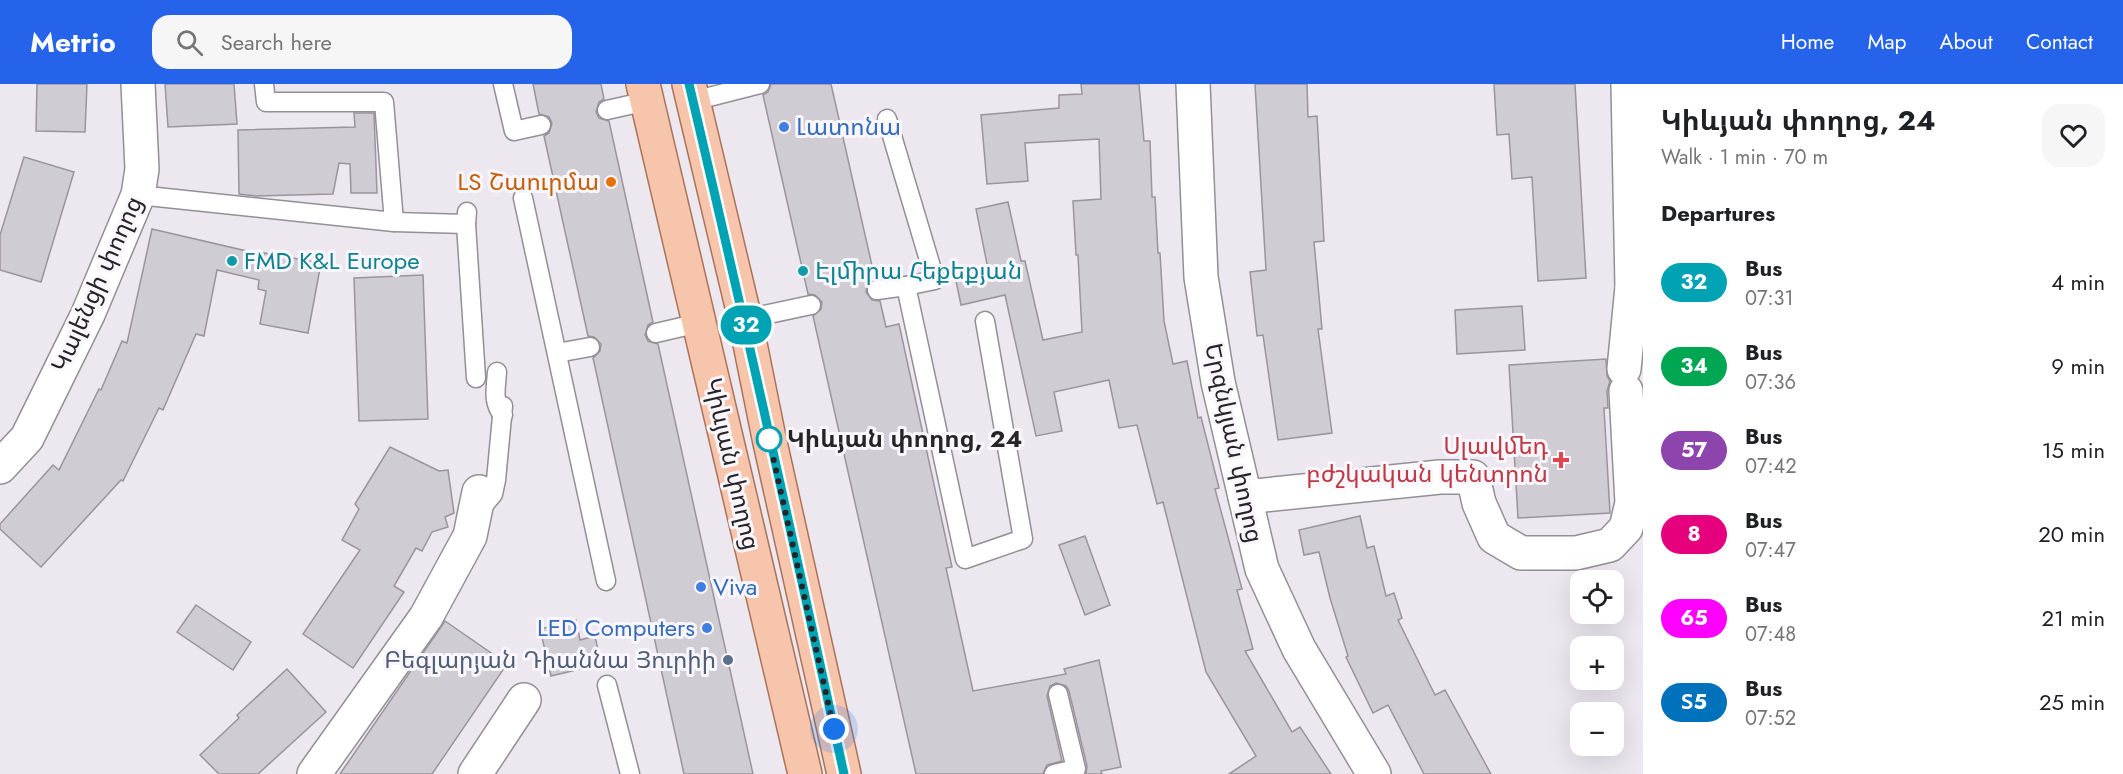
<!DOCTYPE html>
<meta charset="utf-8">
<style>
:root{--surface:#fff;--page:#f6f6f6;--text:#202124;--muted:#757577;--accent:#2563eb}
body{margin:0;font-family:Jost,"Noto Sans Armenian",sans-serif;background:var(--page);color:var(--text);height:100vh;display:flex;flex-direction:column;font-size:22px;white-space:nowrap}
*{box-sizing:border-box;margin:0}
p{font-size:20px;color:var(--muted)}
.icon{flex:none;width:33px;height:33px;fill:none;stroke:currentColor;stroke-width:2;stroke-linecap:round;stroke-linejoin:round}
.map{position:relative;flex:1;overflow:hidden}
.sheet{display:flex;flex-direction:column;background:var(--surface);width:480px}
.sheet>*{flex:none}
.badge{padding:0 12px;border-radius:20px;font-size:21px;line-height:39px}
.fabs{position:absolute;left:1570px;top:486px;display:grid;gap:12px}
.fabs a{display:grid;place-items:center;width:54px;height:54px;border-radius:12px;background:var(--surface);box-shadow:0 6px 24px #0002;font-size:30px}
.you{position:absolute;width:30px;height:30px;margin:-15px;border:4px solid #fff;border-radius:50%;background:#1a73e8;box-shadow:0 0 0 9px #1a73e833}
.map>.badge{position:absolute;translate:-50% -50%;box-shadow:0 0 0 3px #fff}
h2{padding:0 18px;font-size:22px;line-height:54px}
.round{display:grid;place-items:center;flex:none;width:63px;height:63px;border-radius:18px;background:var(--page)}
.head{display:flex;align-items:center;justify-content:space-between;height:102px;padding:0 18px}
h1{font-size:28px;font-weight:700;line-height:45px}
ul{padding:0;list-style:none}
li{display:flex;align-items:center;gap:18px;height:84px;padding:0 18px}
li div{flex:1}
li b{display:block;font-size:22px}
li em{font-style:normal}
li .badge{min-width:66px;font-weight:700;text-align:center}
header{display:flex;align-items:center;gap:36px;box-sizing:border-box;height:84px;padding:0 30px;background:var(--accent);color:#fff}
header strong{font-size:28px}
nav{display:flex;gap:33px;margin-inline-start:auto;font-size:21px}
.search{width:420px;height:54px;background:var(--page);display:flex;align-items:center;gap:15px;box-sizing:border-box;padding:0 21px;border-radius:18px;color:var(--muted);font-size:22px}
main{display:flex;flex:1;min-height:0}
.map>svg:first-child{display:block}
.building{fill:#d0ccd3;stroke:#99959c;stroke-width:1.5}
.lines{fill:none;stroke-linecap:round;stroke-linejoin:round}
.lane-casing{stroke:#948f96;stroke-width:21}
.street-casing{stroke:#948f96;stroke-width:36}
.primary-casing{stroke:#aa7359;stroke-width:36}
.lane{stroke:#fff;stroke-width:18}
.street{stroke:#fff;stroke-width:33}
.primary{stroke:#f7c5ac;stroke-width:33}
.line-casing{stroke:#fff;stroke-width:14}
.line{stroke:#00a3b4;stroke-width:9}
.walk{stroke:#252426;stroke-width:6;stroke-dasharray:0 10.8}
.shop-dot{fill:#3f7fe0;stroke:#faf6fd;stroke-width:2}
.food-dot{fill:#e8710a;stroke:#faf6fd;stroke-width:2}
.culture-dot{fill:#0f9aa8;stroke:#faf6fd;stroke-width:2}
.stop-dot{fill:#fff;stroke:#00a3b4;stroke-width:3}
.health-dot{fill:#e0444e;stroke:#faf6fd;stroke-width:2}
.service-dot{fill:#5c6f8a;stroke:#faf6fd;stroke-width:2}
.labels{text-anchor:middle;stroke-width:6;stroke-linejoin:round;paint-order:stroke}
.shop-label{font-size:24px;fill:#366cbe;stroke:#faf6fd;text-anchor:start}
.food-label{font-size:24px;fill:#c56008;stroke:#faf6fd;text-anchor:end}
.culture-label{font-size:24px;fill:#0d838f;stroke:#faf6fd;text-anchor:start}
.street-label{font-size:24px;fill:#252426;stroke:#faf6fd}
.stop-label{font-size:24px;font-weight:bold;fill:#252426;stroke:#faf6fd;text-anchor:start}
.health-label{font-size:24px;fill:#be3a42;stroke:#faf6fd;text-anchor:end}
.service-label{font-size:24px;fill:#4e5e75;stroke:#faf6fd;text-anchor:end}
</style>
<header>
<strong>Metrio</strong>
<div class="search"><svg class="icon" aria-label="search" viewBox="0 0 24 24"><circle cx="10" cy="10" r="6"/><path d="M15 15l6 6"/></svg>Search here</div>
<nav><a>Home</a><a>Map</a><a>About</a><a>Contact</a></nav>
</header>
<main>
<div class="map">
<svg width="1643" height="690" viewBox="0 0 1643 690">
<rect width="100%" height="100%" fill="#ede8f0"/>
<g class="building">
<path d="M 37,0 L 87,0 L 85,48 L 36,47 Z"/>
<path d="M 165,0 L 234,0 L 237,40 L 168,43 Z"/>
<path d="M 533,0 L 601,0 L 604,15 L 599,18 L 596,28 L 599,34 L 609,37 L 653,238 L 648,241 L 645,251 L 648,257 L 658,260 L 753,690 L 684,690 L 593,274 L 600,267 L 601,260 L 594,253 L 588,252 L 544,52 L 549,49 L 552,39 L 549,33 L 539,30 Z"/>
<path d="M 771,0 L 831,0 L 875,195 L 867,201 L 866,208 L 872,216 L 880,217 L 886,243 L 899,240 L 952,483 L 946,484 L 973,607 L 1066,590 L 1064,585 L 1099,576 L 1121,683 L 1101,687 L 1102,690 L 1086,690 L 1087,682 L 1069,607 L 1066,602 L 1056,599 L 1050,602 L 1047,612 L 1062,677 L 1047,681 L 1043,690 L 916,690 L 813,232 L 821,225 L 822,218 L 815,211 L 808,210 L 763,11 L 768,8 Z"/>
<path d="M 1081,0 L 1139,0 L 1144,57 L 1150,57 L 1152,113 L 1155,113 L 1158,169 L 1160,169 L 1164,237 L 1173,280 L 1187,277 L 1198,334 L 1201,333 L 1219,404 L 1215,405 L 1242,505 L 1237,506 L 1253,565 L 1245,567 L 1292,648 L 1300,643 L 1331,690 L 1229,690 L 1256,672 L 1206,588 L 1163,418 L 1157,420 L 1137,341 L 1119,344 L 1109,296 L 1054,308 L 1062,347 L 1036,352 L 1005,211 L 961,221 L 955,192 L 988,185 L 976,125 L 1008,118 L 1021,177 L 1025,177 L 1043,256 L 1082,248 L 1078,171 L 1076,171 L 1073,117 L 1101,115 L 1099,55 L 1025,59 L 1028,97 L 987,100 L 981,31 L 1059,24 L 1059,11 L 1082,10 Z"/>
<path d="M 1255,0 L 1307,0 L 1308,33 L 1317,32 L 1324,157 L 1314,158 L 1322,245 L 1318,245 L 1332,349 L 1278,356 L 1263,251 L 1257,252 L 1250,188 L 1266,186 Z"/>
<path d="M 1494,0 L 1575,0 L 1586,194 L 1538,197 L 1532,93 L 1512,95 L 1509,50 L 1497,51 Z"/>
<path d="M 354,29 L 374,29 L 377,109 L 351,109 L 350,80 L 339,79 L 333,110 L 256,112 L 239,110 L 238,46 L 355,43 Z"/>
<path d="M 24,73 L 74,88 L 41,198 L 0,186 L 0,151 Z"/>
<path d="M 152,145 L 264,171 L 264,169 L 321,179 L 308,249 L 260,240 L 266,207 L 258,205 L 259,196 L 217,186 L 204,252 L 196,250 L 163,326 L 159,324 L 123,397 L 121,396 L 41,483 L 0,445 L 0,440 L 53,381 L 59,386 L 99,305 L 101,306 L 122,257 L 127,259 Z"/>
<path d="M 423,191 L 428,335 L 359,337 L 354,194 Z"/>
<path d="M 1522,222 L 1525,266 L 1457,270 L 1455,226 Z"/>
<path d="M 1606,275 L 1607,292 L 1610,297 L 1607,307 L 1608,324 L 1604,324 L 1610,429 L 1518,434 L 1509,281 Z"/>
<path d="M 390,363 L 439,387 L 448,386 L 454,429 L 445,433 L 448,443 L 432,448 L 422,467 L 416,464 L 394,502 L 404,508 L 353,584 L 303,550 L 360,466 L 342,456 L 359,425 L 355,420 Z"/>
<path d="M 1360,432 L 1367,464 L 1374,462 L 1386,512 L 1394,509 L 1402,534 L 1398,536 L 1435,611 L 1445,606 L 1491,690 L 1424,690 L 1388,621 L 1373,629 L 1346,573 L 1348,572 L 1330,514 L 1319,468 L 1304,471 L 1299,446 Z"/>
<path d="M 1085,452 L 1110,521 L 1085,531 L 1059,461 Z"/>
<path d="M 196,521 L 251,558 L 233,586 L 177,548 Z"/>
<path d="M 576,536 L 580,556 L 595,552 L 601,580 L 551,592 L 540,545 Z"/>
<path d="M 445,537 L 507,580 L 432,690 L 340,690 Z"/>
<path d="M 287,585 L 326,628 L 258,690 L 219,690 L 200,671 L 239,634 L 237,631 Z"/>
</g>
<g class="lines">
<defs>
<g id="lane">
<path d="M 264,0 L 266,18 L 384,18 L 394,138"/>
<path d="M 503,0 L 514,47 L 541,41"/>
<path d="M 693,17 L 760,0"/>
<path d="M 607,26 L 647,17"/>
<path d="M 887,35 L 935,196 L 906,202 L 965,475 L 1023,455 L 985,237"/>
<path d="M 138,111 L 394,138 L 466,140"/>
<path d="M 523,114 L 606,497"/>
<path d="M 467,128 L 466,140 L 476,294"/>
<path d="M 877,206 L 906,202"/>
<path d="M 745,235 L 811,221"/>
<path d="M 656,249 L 699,239"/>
<path d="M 557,269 L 590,263"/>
<path d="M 497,288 C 496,304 492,318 503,331"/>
<path d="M 483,422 L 493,410 L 496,396 L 503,322"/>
<path d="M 607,601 L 630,690"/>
<path d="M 1054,690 L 1076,685 L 1058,610"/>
</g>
<g id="street">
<path d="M 1193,0 L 1201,193 L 1218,298 L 1262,485 L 1299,565 L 1374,690"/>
<path d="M 1628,0 L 1632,203 L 1643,202"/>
<path d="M 1624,285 L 1632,203"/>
<path d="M 0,383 L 27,354 L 88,230 L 138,111 L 142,85 L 138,0"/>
<path d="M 1245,413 L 1440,393 L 1473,393 L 1479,419 L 1494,453 L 1521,469 L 1576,469 L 1610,461 L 1626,444 L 1632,419 L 1626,307"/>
<path d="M 314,690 L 426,533 L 470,452 L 479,408"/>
<path d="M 475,690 L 524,616"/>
</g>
<g id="primary">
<path d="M 643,0 L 805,690"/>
<path d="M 689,0 L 745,235 L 769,354 L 844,690"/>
</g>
</defs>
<use href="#lane" class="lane-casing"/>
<use href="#street" class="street-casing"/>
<use href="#primary" class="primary-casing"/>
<use href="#lane" class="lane"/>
<use href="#street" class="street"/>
<use href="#primary" class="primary"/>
</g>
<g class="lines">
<defs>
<path id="line" d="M 689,0 C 743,229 794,460 844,690"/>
</defs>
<use href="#line" class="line-casing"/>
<use href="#line" class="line"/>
<path class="walk" d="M 769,355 L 834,645"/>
</g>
<g class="shop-dot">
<circle cx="784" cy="43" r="6"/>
<circle cx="701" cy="503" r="6"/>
<circle cx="707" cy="544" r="6"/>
</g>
<circle class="food-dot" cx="611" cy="98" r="6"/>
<g class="culture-dot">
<circle cx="232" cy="177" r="6"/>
<circle cx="803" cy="187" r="6"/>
</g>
<circle class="stop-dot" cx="769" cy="355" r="12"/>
<path class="health-dot" d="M1558 367h6v6h6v6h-6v6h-6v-6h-6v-6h6z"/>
<circle class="service-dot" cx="728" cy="576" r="6"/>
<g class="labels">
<g class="shop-label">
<text x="796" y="51">Լատոնա</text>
<text x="713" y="511">Viva</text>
<text x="695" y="552" text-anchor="end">LED Computers</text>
</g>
<g class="food-label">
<text x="599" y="106">LS Շաուրմա</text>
</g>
<g class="culture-label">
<text x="244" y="185">FMD K&amp;L Europe</text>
<text x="815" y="195">Էլմիրա Հեքեքյան</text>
</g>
<g class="street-label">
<text transform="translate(97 200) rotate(-66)" y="8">Կալենցի փողոց</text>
<text transform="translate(1234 359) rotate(78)" y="8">Երզնկյան փողոց</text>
<text transform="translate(732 380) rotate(77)" y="8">Կիևյան փողոց</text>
</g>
<g class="stop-label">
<text x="787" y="363">Կիևյան փողոց, 24</text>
</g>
<g class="health-label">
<text x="1548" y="370">Սլավմեդ<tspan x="1548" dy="28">բժշկական կենտրոն</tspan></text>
</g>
<g class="service-label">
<text x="716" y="584">Բեգլարյան Դիաննա Յուրիի</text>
</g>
</g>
</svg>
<div class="fabs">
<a><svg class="icon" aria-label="locate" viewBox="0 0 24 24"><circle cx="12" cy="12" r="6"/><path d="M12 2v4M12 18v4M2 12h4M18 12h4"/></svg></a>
<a>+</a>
<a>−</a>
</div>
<div class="you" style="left:834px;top:645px"></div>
<b class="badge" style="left:746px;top:241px;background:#00a3b4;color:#fff">32</b>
</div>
<section class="sheet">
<div class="head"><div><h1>Կիևյան փողոց, 24</h1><p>Walk · 1 min · 70 m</p></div><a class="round"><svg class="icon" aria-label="heart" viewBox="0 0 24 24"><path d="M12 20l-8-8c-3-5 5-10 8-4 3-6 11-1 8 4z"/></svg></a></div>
<h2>Departures</h2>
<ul>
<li><span class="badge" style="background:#00a3b4;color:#fff">32</span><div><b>Bus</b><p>07:31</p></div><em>4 min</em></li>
<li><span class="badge" style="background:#00a651;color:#fff">34</span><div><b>Bus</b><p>07:36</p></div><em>9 min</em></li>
<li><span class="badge" style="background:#8e44ad;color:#fff">57</span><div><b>Bus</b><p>07:42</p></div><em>15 min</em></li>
<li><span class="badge" style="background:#e6007e;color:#fff">8</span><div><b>Bus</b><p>07:47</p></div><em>20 min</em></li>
<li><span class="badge" style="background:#f0f;color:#fff">65</span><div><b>Bus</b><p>07:48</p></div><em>21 min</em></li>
<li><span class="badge" style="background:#0072bc;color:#fff">Տ5</span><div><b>Bus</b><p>07:52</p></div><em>25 min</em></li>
</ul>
</section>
</main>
